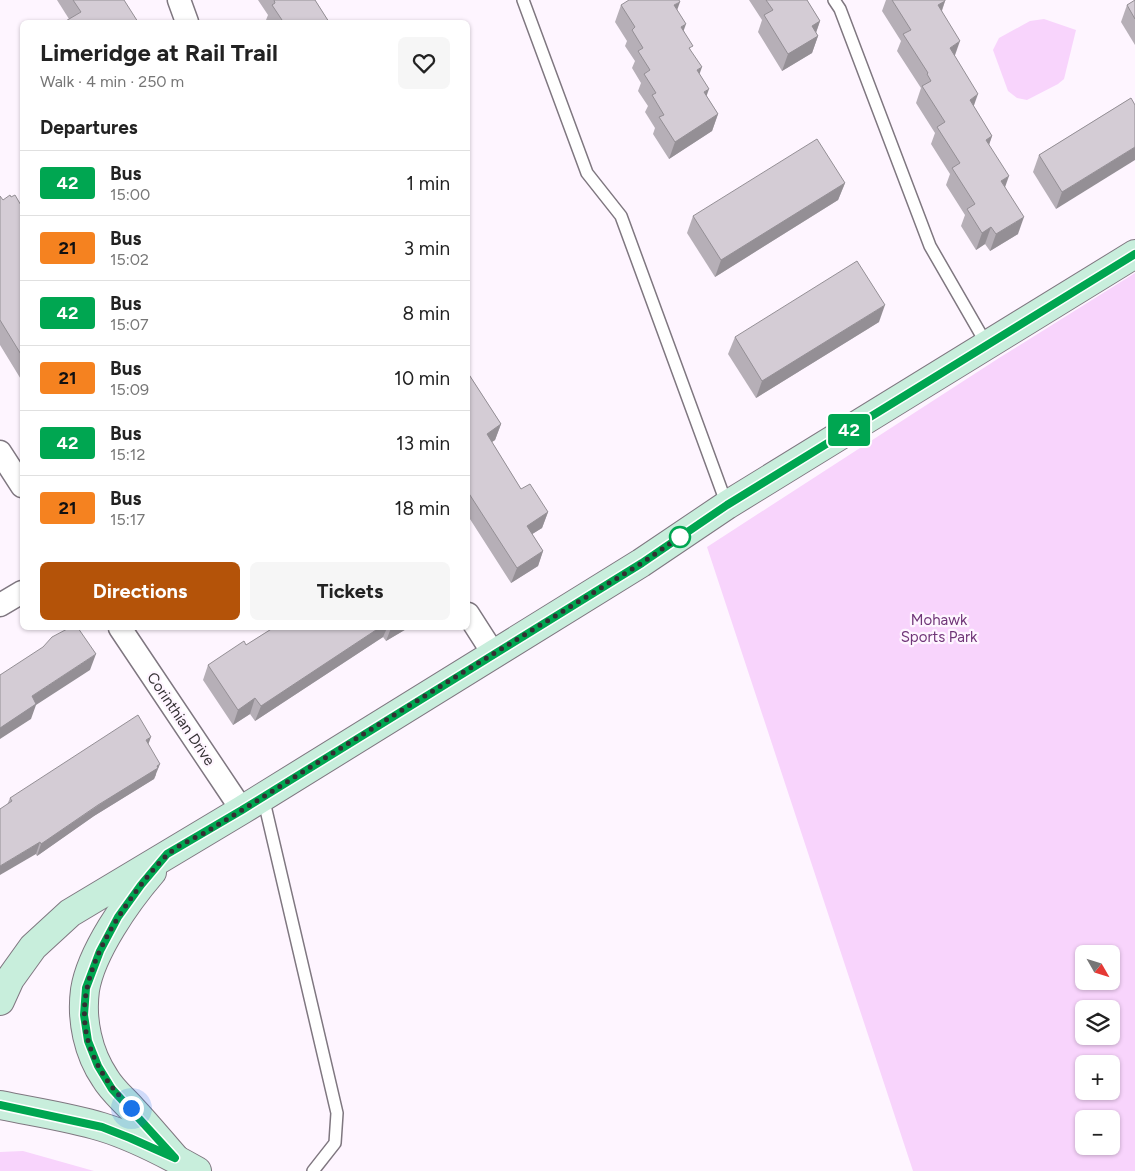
<!DOCTYPE html>
<meta charset="utf-8">
<style>
:root{--surface:#fff;--page:#f6f6f6;--text:#222;--muted:#767676;--line:#e0e0e0;--accent:#b45309}
body{margin:0;font-family:Figtree,sans-serif;background:var(--page);color:var(--text);height:100vh;display:flex;flex-direction:column;font-size:19px;white-space:nowrap}
*{box-sizing:border-box;margin:0}
p{font-size:16px;color:var(--muted)}
.icon{flex:none;width:28px;height:28px;fill:none;stroke:currentColor;stroke-width:2;stroke-linecap:round;stroke-linejoin:round}
.map{position:relative;flex:1;overflow:hidden}
.drawer{position:absolute;left:20px;top:20px;width:450px;height:610px;display:flex;flex-direction:column;background:var(--surface);border-radius:8px;box-shadow:0 1px 4px #0004}
.drawer>*{flex:none}
.badge{padding:0 10px;border-radius:4px;font-size:18px;line-height:32px}
.needle{width:32px;rotate:129deg}
.fabs{position:absolute;left:1075px;top:945px;display:grid;gap:10px}
.fabs a{display:grid;place-items:center;width:45px;height:45px;border-radius:8px;background:var(--surface);box-shadow:0 1px 4px #0004;font-size:25px}
.you{position:absolute;width:25px;height:25px;margin:-12px;border:4px solid #fff;border-radius:50%;background:#1a73e8;box-shadow:0 0 0 8px #1a73e833}
.map>.badge{position:absolute;translate:-50% -50%;box-shadow:0 0 0 2px #fff}
h2{padding:0 20px;font-size:19px;line-height:45px}
.round{display:grid;place-items:center;flex:none;width:52px;height:52px;border-radius:8px;background:var(--page)}
.overview{display:flex;align-items:center;justify-content:space-between;height:85px;padding:0 20px}
h1{font-size:24px;font-weight:700;line-height:38px}
.action{display:flex;gap:10px;margin-top:auto;padding:10px 20px}
.action a{flex:1;height:58px;border-radius:8px;background:var(--accent);color:#fff;font-size:20px;font-weight:700;line-height:58px;text-align:center}
.action a+a{background:var(--page);color:var(--text)}
ul{padding:0;list-style:none}
li{display:flex;align-items:center;gap:15px;height:65px;padding:0 20px;border-top:1px solid var(--line)}
li div{flex:1}
li b{display:block;font-size:19px}
li em{font-style:normal}
li .badge{min-width:55px;font-weight:700;text-align:center}
.map>svg:first-child{display:block}
.green{fill:#f8d4fc;fill-rule:evenodd}
.lines{fill:none;stroke-linecap:round;stroke-linejoin:round}
.lane-casing{stroke:#7f7780;stroke-width:14}
.street-casing{stroke:#7f7780;stroke-width:25}
.secondary-casing{stroke:#7f7780;stroke-width:30}
.lane{stroke:#fff;stroke-width:11}
.street{stroke:#fff;stroke-width:22}
.secondary{stroke:#c8eedc;stroke-width:28}
.wall{fill:#b6afb7}
.shaded-wall{fill:#948f95}
.building{fill:#d4ccd5;stroke:#948f95}
.line-casing{stroke:#fff;stroke-width:11}
.line{stroke:#00a651;stroke-width:8}
.walk{stroke:#333033;stroke-width:5;stroke-dasharray:0 9}
.stop-dot{fill:#fff;stroke:#00a651;stroke-width:2.5}
.labels{text-anchor:middle;stroke-width:4.5;stroke-linejoin:round;paint-order:stroke}
.park-label{font-size:15px;fill:#703678;stroke:#fef5ff}
.street-label{font-size:15px;fill:#333033;stroke:#fef5ff}
</style>
<div class="map">
<svg width="1135" height="1171" viewBox="0 0 1135 1171">
<rect width="100%" height="100%" fill="#fef5ff"/>
<g class="green">
<path d="M 1044,19 L 1076,30 L 1064,79 L 1058,84 L 1027,100 L 1017,98 L 1008,91 L 993,50 L 999,38 L 1030,21 Z"/>
<path d="M 1135,273 L 1135,1171 L 913,1171 L 707,547 L 999,358 ZM 1084,954 L 1111,954 L 1111,981 L 1084,981 ZM 1084,1009 L 1111,1009 L 1111,1036 L 1084,1036 ZM 1084,1064 L 1111,1064 L 1111,1091 L 1084,1091 ZM 1084,1119 L 1111,1119 L 1111,1146 L 1084,1146 Z"/>
<path d="M 23,1151 L 94,1171 L 0,1171 L 0,1152 Z"/>
</g>
<g class="lines">
<defs>
<g id="lane">
<path d="M 523,0 L 587,173 L 621,216 L 727,505"/>
<path d="M 834,0 L 840,9 L 930,246 L 987,345"/>
<path d="M 263,797 L 337,1113 L 335,1143 L 313,1171"/>
</g>
<g id="street">
<path d="M 179,0 L 187,22"/>
<path d="M 0,452 L 22,486"/>
<path d="M 0,605 L 22,592"/>
<path d="M 468,614 L 493,653"/>
<path d="M 120,628 L 242,810"/>
</g>
<g id="secondary">
<path d="M 152,872 C 127,901 91,952 85,990 C 81,1020 88,1053 105,1078 C 112,1090 123,1099 132,1109 C 147,1125 161,1142 175,1158"/>
<path d="M 0,1001 L 10,979 L 33,947 L 70,913 L 242,810 L 641,563 L 727,505 L 1135,254"/>
<path d="M 0,1105 C 34,1112 69,1117 102,1127 C 135,1137 167,1154 197,1171"/>
</g>
</defs>
<use href="#lane" class="lane-casing"/>
<use href="#street" class="street-casing"/>
<use href="#secondary" class="secondary-casing"/>
<use href="#lane" class="lane"/>
<use href="#street" class="street"/>
<use href="#secondary" class="secondary"/>
</g>
<g class="wall">
<path d="M 57,0 L 124,0 L 69,19 Z"/>
<path d="M 258,0 L 315,0 L 329,22 L 268,22 L 266,20 L 268,15 Z"/>
<path d="M 749,0 L 807,0 L 820,21 L 816,33 L 818,36 L 812,53 L 782,71 L 758,32 L 762,20 Z"/>
<path d="M 886,0 L 945,0 L 945,1 L 942,11 L 955,57 L 974,107 L 992,136 L 989,145 L 1005,187 L 1018,234 L 990,251 L 985,244 L 976,250 L 961,226 L 965,215 L 946,185 L 950,174 L 931,144 L 935,133 L 916,103 L 921,88 L 897,51 L 901,41 L 882,11 Z"/>
<path d="M 1135,0 L 1135,45 L 1121,22 L 1127,5 Z"/>
<path d="M 621,5 L 677,10 L 684,31 L 706,95 L 718,114 L 712,131 L 669,159 L 653,134 L 655,128 L 645,112 L 648,106 L 638,91 L 641,83 L 632,68 L 635,61 L 625,46 L 627,41 L 615,22 Z"/>
<path d="M 1131,98 L 1056,209 L 1033,172 L 1039,155 Z"/>
<path d="M 845,183 L 838,200 L 715,277 L 687,233 L 693,216 Z"/>
<path d="M 0,196 L 3,200 L 22,207 L 22,381 L 0,345 Z"/>
<path d="M 879,322 L 756,398 L 728,354 L 735,337 Z"/>
<path d="M 468,373 L 501,424 L 495,440 L 492,442 L 521,489 L 548,512 L 542,528 L 532,534 L 543,551 L 538,566 L 511,583 L 468,516 Z"/>
<path d="M 273,628 L 408,628 L 386,641 L 383,637 L 255,721 L 250,714 L 233,725 L 203,680 L 208,665 L 246,645 Z"/>
<path d="M 148,745 L 156,775 L 154,779 L 94,816 L 37,856 L 7,805 L 10,798 Z"/>
</g>
<g class="shaded-wall">
<path d="M 945,1 L 939,18 L 938,5 Z"/>
<path d="M 680,2 L 674,19 L 674,5 Z"/>
<path d="M 820,21 L 814,38 L 818,36 L 812,53 L 782,71 L 788,54 L 812,26 Z"/>
<path d="M 686,24 L 680,41 L 681,27 Z"/>
<path d="M 960,41 L 954,58 L 950,48 Z"/>
<path d="M 702,67 L 696,84 L 697,70 Z"/>
<path d="M 709,89 L 703,106 L 704,92 Z"/>
<path d="M 978,94 L 972,111 L 970,100 Z"/>
<path d="M 718,114 L 712,131 L 669,159 L 675,142 Z"/>
<path d="M 992,136 L 986,153 L 986,140 Z"/>
<path d="M 1135,147 L 1135,160 L 1056,209 L 1062,192 Z"/>
<path d="M 1009,176 L 1003,193 L 1001,181 Z"/>
<path d="M 845,183 L 838,200 L 715,277 L 721,260 Z"/>
<path d="M 1024,217 L 1018,234 L 990,251 L 996,234 Z"/>
<path d="M 991,227 L 985,244 L 976,250 L 982,233 Z"/>
<path d="M 885,305 L 879,322 L 756,398 L 762,381 Z"/>
<path d="M 501,424 L 495,440 L 481,449 L 487,434 Z"/>
<path d="M 548,512 L 542,528 L 521,541 L 527,526 Z"/>
<path d="M 543,551 L 538,566 L 511,583 L 517,568 Z"/>
<path d="M 379,628 L 387,628 L 383,637 L 255,721 L 261,706 Z"/>
<path d="M 391,628 L 408,628 L 386,641 Z"/>
<path d="M 96,654 L 90,670 L 36,705 L 31,719 L 0,739 L 0,728 L 32,696 Z"/>
<path d="M 255,698 L 250,714 L 233,725 L 238,710 Z"/>
<path d="M 151,737 L 147,748 L 146,740 Z"/>
<path d="M 160,764 L 154,779 L 94,816 L 37,856 L 41,844 Z"/>
<path d="M 40,842 L 36,854 L 0,875 L 0,866 Z"/>
</g>
<g class="building">
<path d="M 73,0 L 124,0 L 138,22 L 64,22 L 81,12 Z"/>
<path d="M 274,0 L 315,0 L 329,22 L 278,22 L 282,20 L 272,5 L 275,3 Z"/>
<path d="M 629,0 L 679,0 L 680,2 L 674,5 L 686,24 L 681,27 L 693,46 L 689,48 L 702,67 L 697,70 L 709,89 L 704,92 L 718,114 L 675,142 L 659,117 L 664,115 L 652,95 L 656,93 L 644,74 L 650,70 L 638,51 L 643,48 L 632,30 L 635,27 L 621,5 Z"/>
<path d="M 766,0 L 807,0 L 820,21 L 812,26 L 818,36 L 788,54 L 764,15 L 773,10 Z"/>
<path d="M 892,0 L 945,0 L 945,1 L 938,5 L 960,41 L 950,48 L 978,94 L 970,100 L 992,136 L 986,140 L 1009,176 L 1001,181 L 1024,217 L 996,234 L 991,227 L 982,233 L 967,209 L 975,204 L 952,168 L 960,163 L 937,127 L 945,122 L 922,86 L 931,81 L 927,74 L 928,73 L 903,34 L 911,30 Z"/>
<path d="M 1135,0 L 1135,19 L 1127,5 Z"/>
<path d="M 1131,98 L 1135,105 L 1135,147 L 1062,192 L 1039,155 Z"/>
<path d="M 817,139 L 845,183 L 721,260 L 693,216 Z"/>
<path d="M 10,195 L 11,197 L 15,195 L 22,207 L 22,356 L 0,320 L 0,196 L 3,200 Z"/>
<path d="M 857,261 L 885,305 L 762,381 L 735,337 Z"/>
<path d="M 468,373 L 501,424 L 487,434 L 521,489 L 530,484 L 548,512 L 527,526 L 543,551 L 517,568 L 468,492 Z"/>
<path d="M 69,628 L 78,628 L 96,654 L 32,696 L 36,704 L 0,728 L 0,675 L 43,647 L 52,637 Z"/>
<path d="M 273,628 L 379,628 L 261,706 L 255,698 L 238,710 L 208,665 L 244,641 L 246,645 Z"/>
<path d="M 138,715 L 151,737 L 146,740 L 160,764 L 157,766 L 158,768 L 98,805 L 41,844 L 40,842 L 0,866 L 0,809 L 12,801 L 10,798 Z"/>
</g>
<g class="lines">
<defs>
<path id="line" d="M 0,1105 L 102,1127 L 130,1138 L 175,1158 L 112,1089 L 98,1066 L 88,1041 L 84,1015 L 86,988 L 100,951 L 118,917 L 141,885 L 167,854 L 242,810 L 642,563 L 727,505 L 1135,254"/>
</defs>
<use href="#line" class="line-casing"/>
<use href="#line" class="line"/>
<path class="walk" d="M 131,1108 C 71,1049 73,993 114,924 C 129,900 146,876 166,856 C 176,846 193,839 206,832 C 234,815 262,798 290,780 C 406,707 524,635 642,563 L 684,534 L 680,537"/>
</g>
<circle class="stop-dot" cx="680" cy="537" r="10"/>
<g class="labels">
<g class="park-label">
<text x="939" y="625">Mohawk<tspan x="939" dy="17">Sports Park</tspan></text>
</g>
<g class="street-label">
<text transform="translate(181 719) rotate(56)" y="5">Corinthian Drive</text>
</g>
</g>
</svg>
<div class="fabs">
<a><svg class="needle" viewBox="-14 -14 28 28"><path d="M0-13l5 13h-10z" fill="#e53935"/><path d="M0 13l5-13h-10z" fill="#767676"/></svg></a>
<a><svg class="icon" aria-label="layers" viewBox="0 0 24 24"><path d="M12 4l9 5-9 5-9-5zM3 14l9 5 9-5"/></svg></a>
<a>+</a>
<a>−</a>
</div>
<div class="you" style="left:131px;top:1108px"></div>
<b class="badge" style="left:849px;top:430px;background:#00a651;color:#fff">42</b>
<section class="drawer">
<div class="overview"><div><h1>Limeridge at Rail Trail</h1><p>Walk · 4 min · 250 m</p></div><a class="round"><svg class="icon" aria-label="heart" viewBox="0 0 24 24"><path d="M12 20l-8-8c-3-5 5-10 8-4 3-6 11-1 8 4z"/></svg></a></div>
<h2>Departures</h2>
<ul>
<li><span class="badge" style="background:#00a651;color:#fff">42</span><div><b>Bus</b><p>15:00</p></div><em>1 min</em></li>
<li><span class="badge" style="background:#f58220;color:#111">21</span><div><b>Bus</b><p>15:02</p></div><em>3 min</em></li>
<li><span class="badge" style="background:#00a651;color:#fff">42</span><div><b>Bus</b><p>15:07</p></div><em>8 min</em></li>
<li><span class="badge" style="background:#f58220;color:#111">21</span><div><b>Bus</b><p>15:09</p></div><em>10 min</em></li>
<li><span class="badge" style="background:#00a651;color:#fff">42</span><div><b>Bus</b><p>15:12</p></div><em>13 min</em></li>
<li><span class="badge" style="background:#f58220;color:#111">21</span><div><b>Bus</b><p>15:17</p></div><em>18 min</em></li>
</ul>
<div class="action"><a>Directions</a><a>Tickets</a></div>
</section>
</div>
